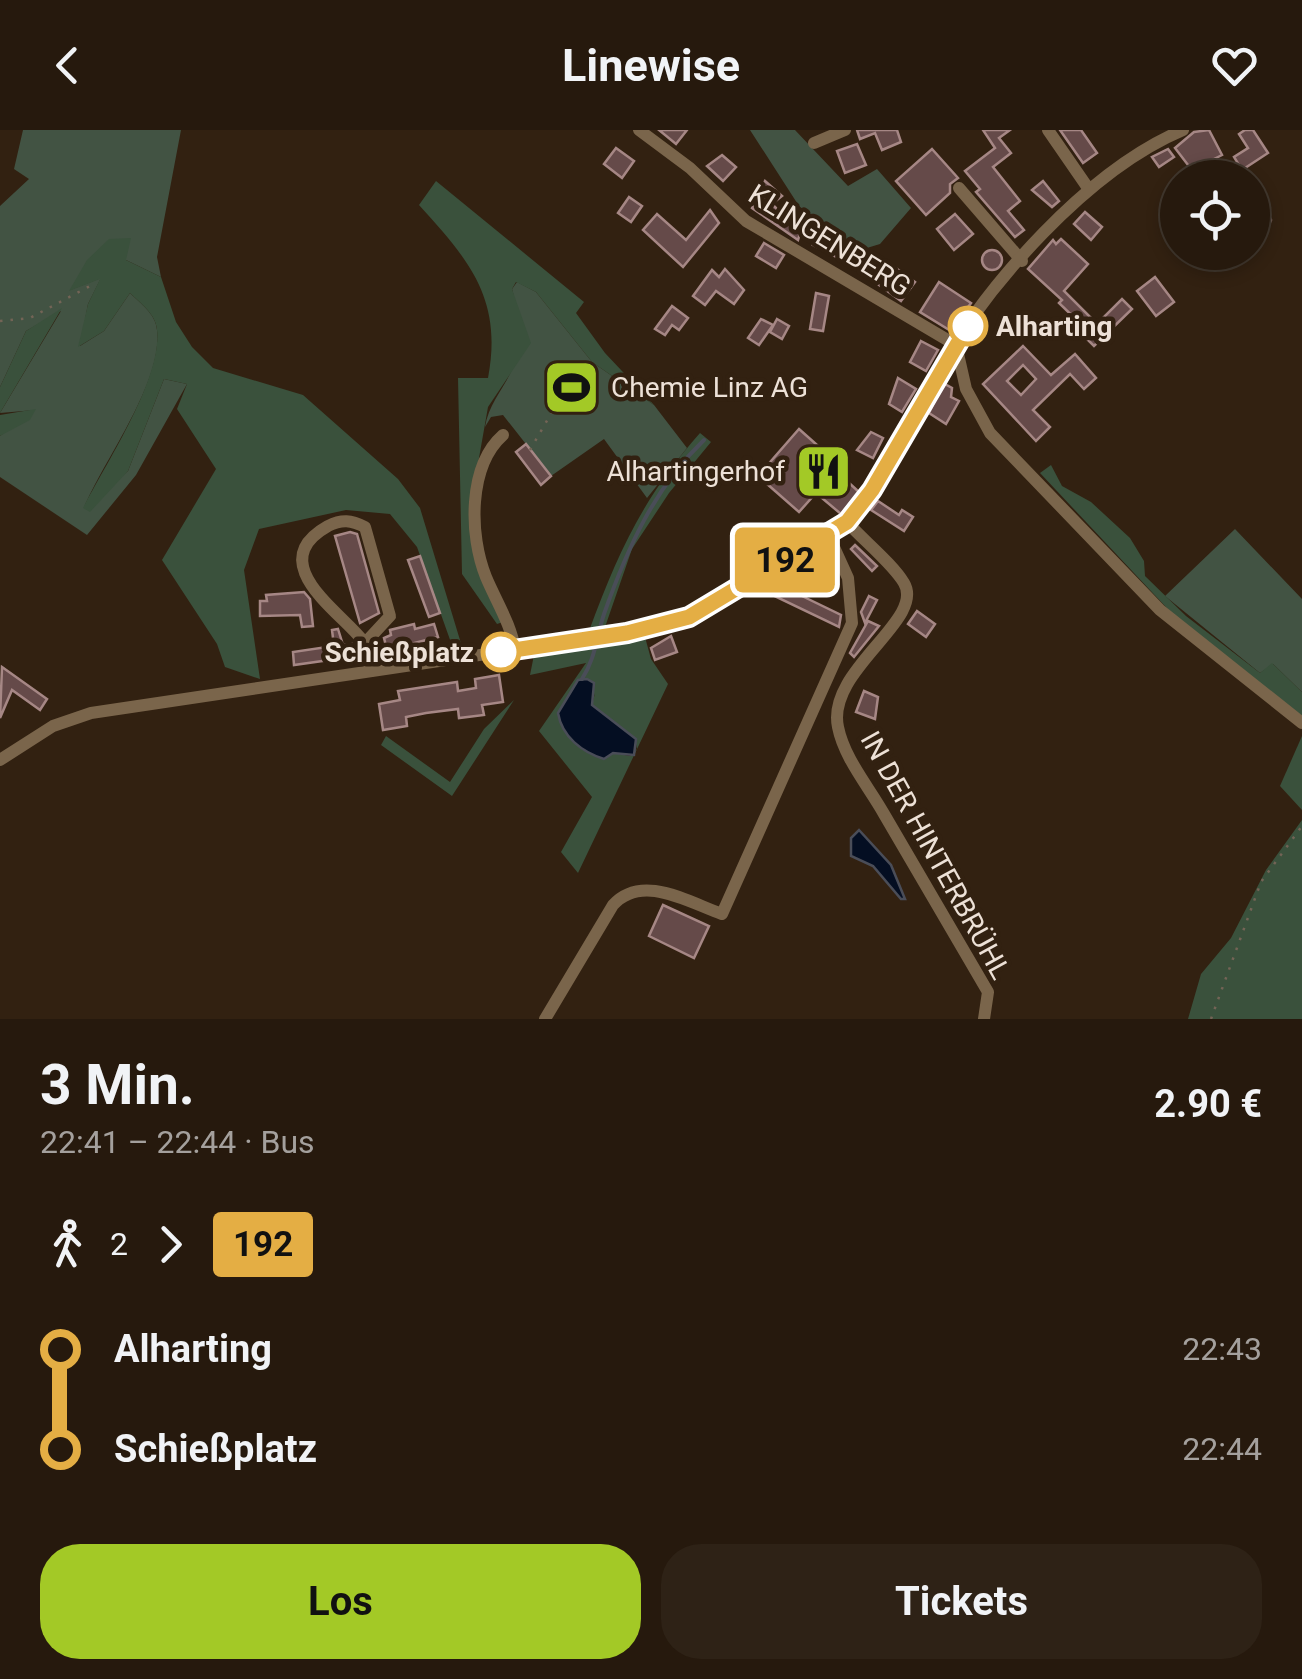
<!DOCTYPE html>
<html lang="de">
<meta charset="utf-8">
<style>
:root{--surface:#26190d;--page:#2e2216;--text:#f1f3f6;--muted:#a4a09d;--line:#42382e;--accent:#a3c926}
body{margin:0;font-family:Roboto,sans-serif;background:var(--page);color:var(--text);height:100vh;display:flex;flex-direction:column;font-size:38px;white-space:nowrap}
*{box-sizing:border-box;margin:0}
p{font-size:32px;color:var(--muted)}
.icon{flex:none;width:55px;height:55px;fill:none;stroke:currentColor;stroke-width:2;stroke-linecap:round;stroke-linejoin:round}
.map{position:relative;height:889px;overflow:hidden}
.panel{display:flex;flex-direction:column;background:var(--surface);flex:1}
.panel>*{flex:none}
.badge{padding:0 20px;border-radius:8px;font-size:35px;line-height:65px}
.tools{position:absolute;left:1160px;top:30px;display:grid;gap:20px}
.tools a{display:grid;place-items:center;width:110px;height:110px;border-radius:50%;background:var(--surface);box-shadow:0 5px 15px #0003,0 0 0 2px var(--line);font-size:50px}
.map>.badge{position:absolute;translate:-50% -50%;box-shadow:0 0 0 5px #fff}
.legs{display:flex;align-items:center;gap:15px;height:110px;padding:0 40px;font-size:32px}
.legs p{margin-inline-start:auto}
.summary{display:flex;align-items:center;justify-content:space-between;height:170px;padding:0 40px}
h1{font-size:55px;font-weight:700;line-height:75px}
.cta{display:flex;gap:20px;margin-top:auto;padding:20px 40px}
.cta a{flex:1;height:115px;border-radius:40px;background:var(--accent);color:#111;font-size:40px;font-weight:700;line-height:115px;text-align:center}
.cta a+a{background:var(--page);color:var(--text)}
ul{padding:0 40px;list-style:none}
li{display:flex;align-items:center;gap:35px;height:100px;font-size:38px}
li i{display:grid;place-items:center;width:15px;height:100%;margin:0 12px;background:currentColor}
li i::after{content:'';width:25px;height:25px;margin:-12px;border:8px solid;border-radius:50%;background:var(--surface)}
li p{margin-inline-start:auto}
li:first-child i{background:linear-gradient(#0000 50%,currentColor 0)}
li:last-child i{background:linear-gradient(currentColor 50%,#0000 0)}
header{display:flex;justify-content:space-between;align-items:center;height:130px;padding:0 40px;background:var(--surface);font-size:45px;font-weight:700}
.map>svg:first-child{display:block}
.green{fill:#425343}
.forest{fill:#3a513c;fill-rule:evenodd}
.water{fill:#040e22;stroke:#4a4d58;stroke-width:2.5}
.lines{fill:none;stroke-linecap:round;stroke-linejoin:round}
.stream{stroke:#4a4d58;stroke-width:4}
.building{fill:#654a49;stroke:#a68785;stroke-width:2.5;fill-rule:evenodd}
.path{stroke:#736456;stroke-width:2.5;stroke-dasharray:2.5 8;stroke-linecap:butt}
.minor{stroke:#7a654b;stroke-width:12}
.line-1-casing{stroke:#fff;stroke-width:22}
.line-1{stroke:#e4ae44;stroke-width:15}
.stop-1-dot{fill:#fff;stroke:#e4ae44;stroke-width:5}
.labels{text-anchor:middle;stroke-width:9;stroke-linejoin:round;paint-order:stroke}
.street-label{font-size:28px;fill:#ede1d7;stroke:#322111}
.stop-label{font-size:28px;font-weight:bold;fill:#ede1d7;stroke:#322111;text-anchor:start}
.poi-label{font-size:28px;fill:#ede1d7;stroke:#322111;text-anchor:start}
</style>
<header><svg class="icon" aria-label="back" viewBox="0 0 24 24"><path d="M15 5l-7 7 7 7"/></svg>Linewise<svg class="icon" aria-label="heart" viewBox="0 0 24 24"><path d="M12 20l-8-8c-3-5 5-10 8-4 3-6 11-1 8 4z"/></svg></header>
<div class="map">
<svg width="1302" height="889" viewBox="0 0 1302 889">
<rect width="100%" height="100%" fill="#322111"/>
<g class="green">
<path d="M 23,0 L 181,0 L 157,127 L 161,147 L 126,130 L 70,160 L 101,148 L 88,174 L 80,216 L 104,201 L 130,163 C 140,173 156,184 157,200 C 163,253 104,329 84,378 L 128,341 L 164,249 L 187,254 L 136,345 L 87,405 L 0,347 L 0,306 L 35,280 L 0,283 L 61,181 L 26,201 L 0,257 L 0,76 L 29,49 L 14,39 Z"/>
<path d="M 750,0 L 795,0 L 848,56 L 877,39 L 911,78 L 880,114 L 857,121 L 799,76 Z"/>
<path d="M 517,152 L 536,162 L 592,232 L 654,275 L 687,318 L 647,368 L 604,309 L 551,346 L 503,285 L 491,287 L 485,297 C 489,271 508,255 515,231 C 522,208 518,181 512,159 Z"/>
<path d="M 1235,399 L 1302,469 L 1302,562 L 1273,534 L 1260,543 L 1165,466 Z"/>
</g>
<g class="forest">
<path d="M 436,51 L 584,172 L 576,183 L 605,223 L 654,275 L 592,232 L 536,162 L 516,152 L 512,159 L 531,213 L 488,277 L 476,345 L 473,401 L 503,492 L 497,494 L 462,444 L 458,248 L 488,248 C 503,169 469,130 419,75 Z"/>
<path d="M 131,108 L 126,130 L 161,147 L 176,192 L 192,217 L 213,238 L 303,265 L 398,349 L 420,378 L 463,520 L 454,521 L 417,417 L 390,384 L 346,380 L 259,399 L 244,440 L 260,549 L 225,537 L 217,514 L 162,430 L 216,339 L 177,279 L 187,254 L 164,249 L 128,341 L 90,382 L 83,378 C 106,333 162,249 157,200 C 156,184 140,173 130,163 L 104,201 L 78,217 L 88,174 L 100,149 L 69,161 L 87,130 L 109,109 Z"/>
<path d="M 62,178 L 0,283 L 0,257 L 26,201 Z"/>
<path d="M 36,279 L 30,290 L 0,306 L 0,285 Z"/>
<path d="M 700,303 L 711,312 L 669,363 L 632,419 L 604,500 L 589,501 C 618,422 644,366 700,303 Z"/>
<path d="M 1051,335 L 1062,356 L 1091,372 L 1130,408 L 1144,431 L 1145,446 L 1186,486 L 1260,543 L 1272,533 L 1302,562 L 1302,586 L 1180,492 L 1040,343 Z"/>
<path d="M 645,507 L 651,529 L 668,554 L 578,743 L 561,722 L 592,667 L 539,601 L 586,533 L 530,545 L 534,525 ZM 595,563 L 592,575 L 635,609 L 637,619 L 630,626 L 613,623 L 604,629 L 576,614 Z"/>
<path d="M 514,570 L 452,666 L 381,615 L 386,606 L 450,652 L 484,599 Z"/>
<path d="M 1302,606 L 1302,680 L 1280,656 Z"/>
<path d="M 1302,690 L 1302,889 L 1188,889 L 1201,844 L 1231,808 L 1266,740 Z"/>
</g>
<g class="water">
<path d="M 587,549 L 594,553 L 592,575 L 636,609 L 634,625 L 613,623 L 604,629 C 582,622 562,607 558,583 L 578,550 Z"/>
<path d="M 859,700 L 891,735 L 905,769 L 901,769 L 873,736 L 851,726 L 851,708 Z"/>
</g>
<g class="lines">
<path class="stream" d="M 582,549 C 596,527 596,508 604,484 C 627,419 654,358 704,310"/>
</g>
<g class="building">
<path d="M 659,0 L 687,0 L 676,14 Z"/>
<path d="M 857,0 L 897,0 L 901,12 L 882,20 L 875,3 L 860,9 Z"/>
<path d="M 983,0 L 1010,0 L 999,8 L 1011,23 L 993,37 L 1020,71 L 1008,81 L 1024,100 L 1015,107 L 976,62 L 980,59 L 965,41 L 995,18 Z"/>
<path d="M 1060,0 L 1081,0 L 1097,23 L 1083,33 Z"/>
<path d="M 1209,0 L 1222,25 L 1206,33 L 1216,48 L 1198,48 L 1175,18 L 1194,2 Z"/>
<path d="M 1245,0 L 1253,0 L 1268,23 L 1242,40 L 1234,27 L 1248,18 L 1239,4 Z"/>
<path d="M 857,14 L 866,35 L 845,43 L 837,21 Z"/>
<path d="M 616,18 L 634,31 L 622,48 L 604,34 Z"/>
<path d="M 932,19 L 958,48 L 950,54 L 950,63 L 926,85 L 896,51 Z"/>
<path d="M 1168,19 L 1174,27 L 1159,37 L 1152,27 Z"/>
<path d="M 722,25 L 736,37 L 723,51 L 707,36 Z"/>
<path d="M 765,51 L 782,66 L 772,74 L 779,81 L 775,85 L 801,100 L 798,110 L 752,78 Z"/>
<path d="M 1043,51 L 1059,71 L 1052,77 L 1032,60 Z"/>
<path d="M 629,67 L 642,76 L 631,92 L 618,83 Z"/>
<path d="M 1264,73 L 1271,90 L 1268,97 L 1252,99 L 1252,74 Z"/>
<path d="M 710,80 L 719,93 L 683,137 L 643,100 L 657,84 L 686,110 Z"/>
<path d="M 1085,82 L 1102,97 L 1091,110 L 1074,94 Z"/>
<path d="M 955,84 L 973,104 L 954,120 L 937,99 Z"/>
<path d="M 823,100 L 854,120 L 846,132 L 813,115 Z"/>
<path d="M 1061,109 L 1088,134 L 1064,161 L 1097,194 L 1122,169 L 1132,179 L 1094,216 L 1084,206 L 1089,202 L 1059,173 L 1062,170 L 1028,139 L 1053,110 L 1056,114 Z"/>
<path d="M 764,113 L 784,125 L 776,138 L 756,126 Z"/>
<circle cx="992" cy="130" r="10"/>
<path d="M 893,136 L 915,152 L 901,171 L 879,155 Z"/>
<path d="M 725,139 L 744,160 L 734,174 L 716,161 L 705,175 L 693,166 L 712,140 L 719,147 Z"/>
<path d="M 1155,147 L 1174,172 L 1156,186 L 1137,161 Z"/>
<path d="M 939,152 L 971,173 L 951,201 L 920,182 Z"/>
<path d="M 816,163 L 829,166 L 823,201 L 810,199 Z"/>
<path d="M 672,176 L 688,188 L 679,200 L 672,195 L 665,205 L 655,199 Z"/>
<path d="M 761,189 L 773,195 L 759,215 L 748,208 Z"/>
<path d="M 777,189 L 789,196 L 782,209 L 770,202 Z"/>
<path d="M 921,211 L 938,220 L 926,241 L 910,232 Z"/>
<path d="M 1023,216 L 1051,245 L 1075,224 L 1096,248 L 1084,259 L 1070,244 L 1033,280 L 1050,297 L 1036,311 L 983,254 ZM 1023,235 L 1036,249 L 1021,265 L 1007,251 Z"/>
<path d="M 898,248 L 916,259 L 902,282 L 889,274 Z"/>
<path d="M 943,253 L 952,258 L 951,267 L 959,271 L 946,294 L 929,283 Z"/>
<path d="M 799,299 L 843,338 L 838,343 L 859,362 L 841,384 L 816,363 L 799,382 L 758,346 Z"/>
<path d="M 871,302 L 883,308 L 873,328 L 857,320 Z"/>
<path d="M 526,314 L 551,346 L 541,355 L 516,322 Z"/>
<path d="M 878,371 L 899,385 L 902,380 L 913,387 L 904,401 L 871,380 Z"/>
<path d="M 350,402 L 357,404 L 379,483 L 360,493 L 335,406 Z"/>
<path d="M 855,415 L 877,436 L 872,441 L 851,419 Z"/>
<path d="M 822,421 L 826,426 L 789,450 L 785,442 Z"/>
<path d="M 420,426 L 440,483 L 429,487 L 408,430 Z"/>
<path d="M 771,451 L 841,485 L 839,497 L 764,461 Z"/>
<path d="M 304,462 L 310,469 L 313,496 L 302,497 L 300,485 L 260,486 L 260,471 L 267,471 L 266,465 Z"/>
<path d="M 869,466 L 877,470 L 865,493 L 861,482 Z"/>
<path d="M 917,481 L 935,494 L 926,507 L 908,494 Z"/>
<path d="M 868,491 L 879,496 L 854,527 L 850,523 Z"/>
<path d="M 414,494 L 415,499 L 434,494 L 438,507 L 387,520 L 384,508 L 391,505 L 390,500 Z"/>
<path d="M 338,499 L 343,515 L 352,514 L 358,526 L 294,535 L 293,522 L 334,516 L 332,500 Z"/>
<path d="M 671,506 L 677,522 L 655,530 L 651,518 Z"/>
<path d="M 2,537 L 47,569 L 40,580 L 12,560 L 0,588 Z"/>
<path d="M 499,545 L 503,572 L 482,575 L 484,585 L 459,588 L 458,579 L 426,583 L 406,587 L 407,596 L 383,600 L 379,574 L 400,570 L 398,561 L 457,552 L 458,561 L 476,558 L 475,549 Z"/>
<path d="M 864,561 L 878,567 L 875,589 L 856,582 Z"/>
<path d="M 663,775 L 709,796 L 694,828 L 649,806 Z"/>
</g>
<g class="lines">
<g class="path">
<path d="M 0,191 L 30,188 L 90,156"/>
<path d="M 530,320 L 552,282"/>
<path d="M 1211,889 L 1261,752 L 1302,696"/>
</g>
<g class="minor">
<path d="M 639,0 L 690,38 L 746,91 L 956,215 L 966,259 L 990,303 L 1160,480 L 1302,593"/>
<path d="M 1048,0 L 1088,58"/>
<path d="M 814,13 L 845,0"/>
<path d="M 959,58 L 1022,131"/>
<path d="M 503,305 C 468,336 469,405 486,447 C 496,471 511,494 515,520"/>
<path d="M 847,392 C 863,410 893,434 904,453 C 926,490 826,540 838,597 C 844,628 869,657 884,684 C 919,743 953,803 988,862 L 984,889"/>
<path d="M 365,513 L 390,486 L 365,397 C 351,390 342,389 328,396 C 262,433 341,482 363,511 C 368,518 369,532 371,541"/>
<path d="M 0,630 L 53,596 L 91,583 L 607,506 C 687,493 727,466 794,425 C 813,414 836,403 851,388 C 889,349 911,290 937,243 C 987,154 1088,40 1183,0"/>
<path d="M 545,889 L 613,775 C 642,743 688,772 722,784 L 852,493 L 848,448 L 828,404"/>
</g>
</g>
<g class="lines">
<defs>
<path id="line-1" d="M 501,522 L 627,503 L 689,487 L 847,392 L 872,360 L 968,196"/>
</defs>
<use href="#line-1" class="line-1-casing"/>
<use href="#line-1" class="line-1"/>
</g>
<defs>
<symbol id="stadium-square" viewBox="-11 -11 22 22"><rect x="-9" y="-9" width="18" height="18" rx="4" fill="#a3c926" stroke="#322111"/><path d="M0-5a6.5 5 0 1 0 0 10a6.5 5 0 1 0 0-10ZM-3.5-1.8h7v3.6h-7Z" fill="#111"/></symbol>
<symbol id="restaurant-square" viewBox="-11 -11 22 22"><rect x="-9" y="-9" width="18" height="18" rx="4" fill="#a3c926" stroke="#322111"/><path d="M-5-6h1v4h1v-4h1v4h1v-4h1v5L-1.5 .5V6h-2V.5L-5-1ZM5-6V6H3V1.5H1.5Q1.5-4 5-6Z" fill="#111"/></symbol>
</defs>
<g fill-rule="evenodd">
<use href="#stadium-square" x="540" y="226" width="63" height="63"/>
<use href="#restaurant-square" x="792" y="310" width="63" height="63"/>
</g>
<g class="stop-1-dot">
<circle cx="968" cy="196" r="18"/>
<circle cx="501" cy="522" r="18"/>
</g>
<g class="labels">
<g class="street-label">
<text transform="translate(830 110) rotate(32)" y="10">KLINGENBERG</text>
<text transform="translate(936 725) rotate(61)" y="10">IN DER HINTERBRÜHL</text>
</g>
<g class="stop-label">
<text x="996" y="206">Alharting</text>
<text x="474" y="532" text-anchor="end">Schießplatz</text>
</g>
<g class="poi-label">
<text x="611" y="267">Chemie Linz AG</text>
<text x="785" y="351" text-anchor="end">Alhartingerhof</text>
</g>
</g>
</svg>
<div class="tools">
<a><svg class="icon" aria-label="locate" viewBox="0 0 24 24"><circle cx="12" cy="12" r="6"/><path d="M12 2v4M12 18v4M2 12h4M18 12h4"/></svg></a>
</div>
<b class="badge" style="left:785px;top:430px;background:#e4ae44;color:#111">192</b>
</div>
<section class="panel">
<div class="summary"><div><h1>3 Min.</h1><p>22:41 – 22:44 · Bus</p></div><b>2.90 €</b></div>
<div class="legs"><svg class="icon" aria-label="walk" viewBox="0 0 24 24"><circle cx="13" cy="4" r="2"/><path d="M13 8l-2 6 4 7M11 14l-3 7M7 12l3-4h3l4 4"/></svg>2<svg class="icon" aria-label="forward" viewBox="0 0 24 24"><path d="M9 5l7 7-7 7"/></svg><b class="badge" style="background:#e4ae44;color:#111">192</b></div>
<ul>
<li><i style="color:#e4ae44"></i><b>Alharting</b><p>22:43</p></li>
<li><i style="color:#e4ae44"></i><b>Schießplatz</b><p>22:44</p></li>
</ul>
<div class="cta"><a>Los</a><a>Tickets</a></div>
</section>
